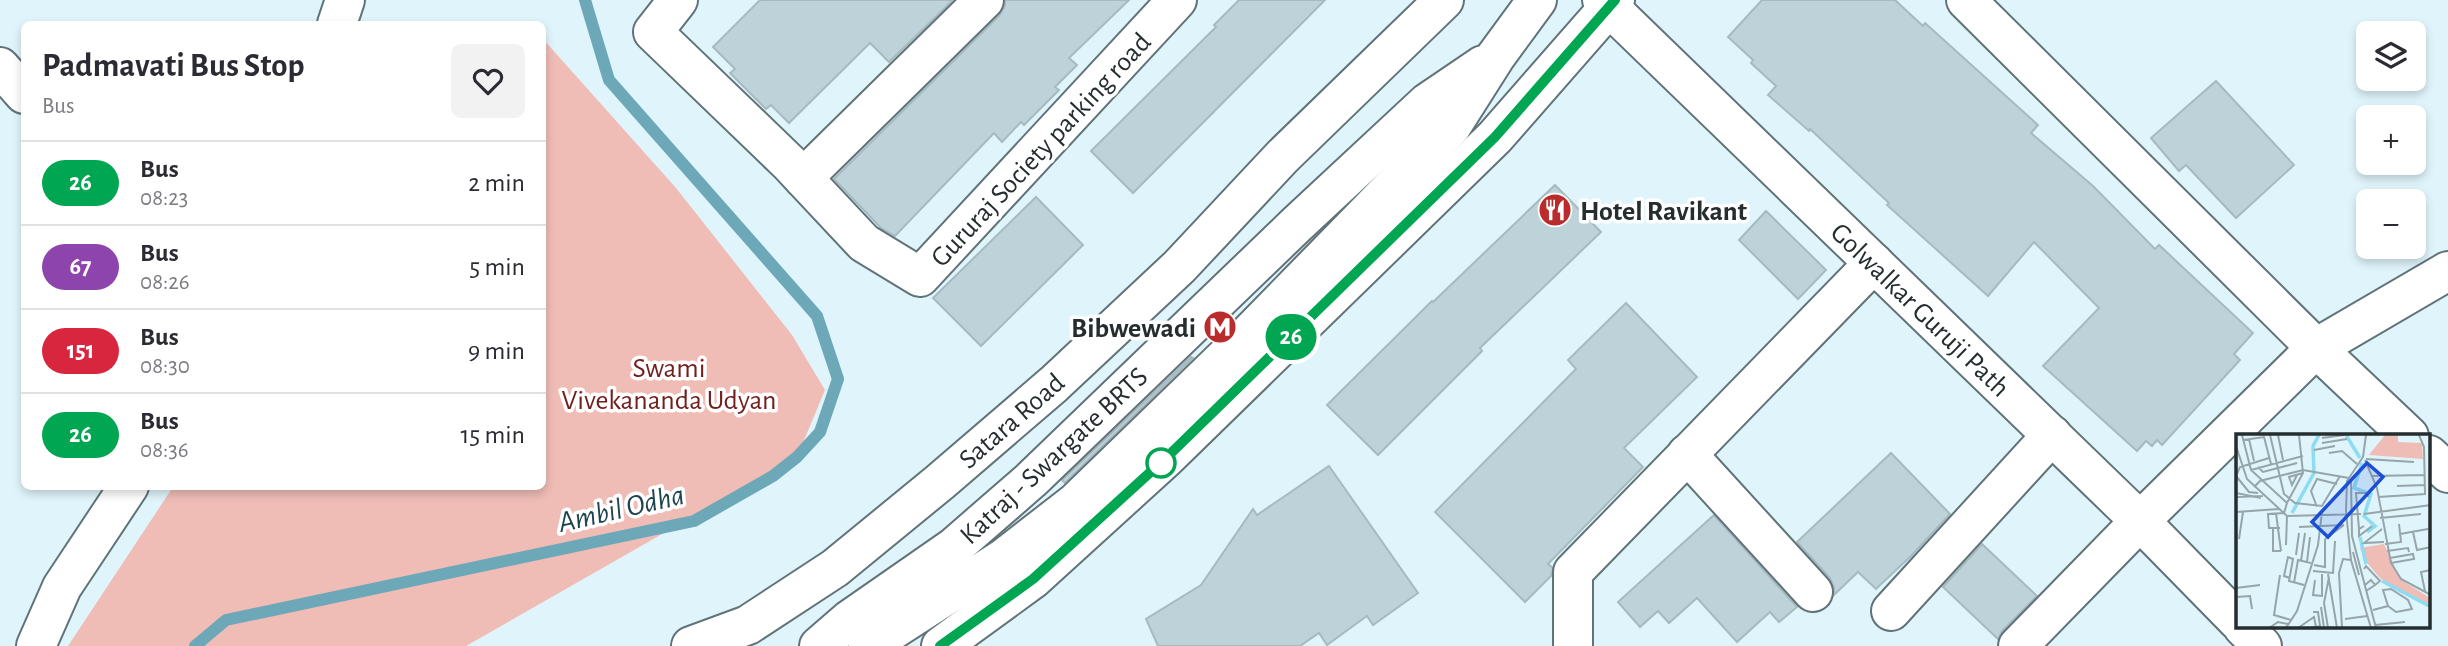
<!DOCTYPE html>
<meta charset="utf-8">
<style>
:root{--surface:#fff;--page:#f2f2f3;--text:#2b2b33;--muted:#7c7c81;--line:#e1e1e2}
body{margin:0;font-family:"Alegreya Sans",sans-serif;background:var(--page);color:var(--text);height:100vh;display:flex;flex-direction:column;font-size:26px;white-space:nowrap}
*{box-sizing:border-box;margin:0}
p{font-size:23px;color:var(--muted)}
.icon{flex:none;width:38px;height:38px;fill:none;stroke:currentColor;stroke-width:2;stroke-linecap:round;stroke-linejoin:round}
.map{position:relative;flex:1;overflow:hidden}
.side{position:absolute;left:21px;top:21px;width:525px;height:469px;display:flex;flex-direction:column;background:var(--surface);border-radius:10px;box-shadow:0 4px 10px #0003}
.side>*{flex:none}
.badge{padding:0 14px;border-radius:23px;font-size:24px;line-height:46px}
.fabs{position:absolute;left:2356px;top:21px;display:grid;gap:14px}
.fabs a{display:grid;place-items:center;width:70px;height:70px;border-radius:10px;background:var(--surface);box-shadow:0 4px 10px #0003;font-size:35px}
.map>.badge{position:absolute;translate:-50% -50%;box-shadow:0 0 0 4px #fff}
.round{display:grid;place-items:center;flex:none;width:74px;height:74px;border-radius:10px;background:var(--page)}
.headline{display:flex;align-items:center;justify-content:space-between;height:119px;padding:0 21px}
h1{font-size:33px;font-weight:600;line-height:52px}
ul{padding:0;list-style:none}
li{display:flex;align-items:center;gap:21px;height:84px;padding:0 21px;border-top:2px solid var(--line)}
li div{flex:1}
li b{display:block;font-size:26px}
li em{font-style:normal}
li .badge{min-width:77px;font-weight:700;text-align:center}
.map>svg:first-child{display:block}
.green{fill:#efbcb6}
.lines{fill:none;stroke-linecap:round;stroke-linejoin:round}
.stream{stroke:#6da8b8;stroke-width:12}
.building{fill:#bed3d9;stroke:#a6bac0;stroke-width:2}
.minor-casing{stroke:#607378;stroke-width:42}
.highway-casing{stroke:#607378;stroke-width:42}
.minor{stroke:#fff;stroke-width:38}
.highway{stroke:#fff;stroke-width:38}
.line-casing{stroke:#fff;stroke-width:16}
.line{stroke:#00a651;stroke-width:10}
.stop-dot{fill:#fff;stroke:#00a651;stroke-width:3.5}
.labels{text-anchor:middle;stroke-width:7;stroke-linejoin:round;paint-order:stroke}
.street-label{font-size:28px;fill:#252d2f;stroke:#fff}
.poi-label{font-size:28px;font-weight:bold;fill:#252d2f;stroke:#fff;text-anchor:start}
.park-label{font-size:28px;fill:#71201e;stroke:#fff}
.water-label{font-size:30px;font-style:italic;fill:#1f444e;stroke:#fff}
.inset-river{fill:none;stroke:#8cdcf2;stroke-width:3.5}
.inset-road{fill:none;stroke:#95a5a9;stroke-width:2}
.view{fill:#1d4ed8;fill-opacity:0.15;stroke:#1d4ed8;stroke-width:3.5}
.inset-edge{fill:none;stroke:#252d2f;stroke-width:3.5}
</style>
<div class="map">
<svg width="2448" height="646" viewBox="0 0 2448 646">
<rect width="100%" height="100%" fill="#e0f5fb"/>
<path class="green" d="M 543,39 L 676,188 L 792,335 L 825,390 L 797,457 L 466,646 L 68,646 L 173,487 L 450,486 L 455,488 L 458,486 L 542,486 Z"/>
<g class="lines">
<path class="stream" d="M 195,646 L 226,620 L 694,521 L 773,476 L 797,457 L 820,432 L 838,379 L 817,316 L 609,80 L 585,0"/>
</g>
<g class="building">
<path d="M 760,0 L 953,0 L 889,62 L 870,43 L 789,123 L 771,105 L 766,109 L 730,73 L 735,69 L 713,47 Z"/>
<path d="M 1005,0 L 1129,0 L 1069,58 L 1077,65 L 1055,87 L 1059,90 L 1024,125 L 1021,122 L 1002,142 L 994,133 L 895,236 L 881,228 L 834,179 L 999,16 L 1005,6 Z"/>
<path d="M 1239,0 L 1325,0 L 1133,193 L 1091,151 L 1216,27 L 1214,25 Z"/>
<path d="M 1762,0 L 1895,0 L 1923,26 L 1925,23 L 2038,125 L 2031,133 L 2093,186 L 2155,249 L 2159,245 L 2253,333 L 2234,354 L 2240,360 L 2162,445 L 2157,440 L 2152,446 L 2146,441 L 2137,451 L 2043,366 L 2099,308 L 2034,242 L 1988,296 L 1887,205 L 1889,203 L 1810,129 L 1809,131 L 1768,95 L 1776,86 L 1751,63 L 1753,60 L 1728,37 Z"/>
<path d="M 2216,81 L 2294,165 L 2236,218 L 2186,165 L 2179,171 L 2151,138 Z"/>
<path d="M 1555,185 L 1601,232 L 1480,348 L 1482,351 L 1378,455 L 1327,405 L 1432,301 L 1433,302 Z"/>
<path d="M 1036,197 L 1083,245 L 981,346 L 933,298 Z"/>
<path d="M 1766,211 L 1826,270 L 1798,299 L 1739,240 Z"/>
<path d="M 1626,303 L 1697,377 L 1624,448 L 1643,467 L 1548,564 L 1553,568 L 1551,576 L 1525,602 L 1435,512 L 1576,369 L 1568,360 Z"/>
<path d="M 1191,357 L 1193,358 L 1065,483 L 1062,480 Z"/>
<path d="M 1891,453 L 1950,514 L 1911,556 L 1876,589 L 1858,572 L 1834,595 L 1834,587 L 1830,578 L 1797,542 Z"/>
<path d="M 1329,466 L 1418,593 L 1373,625 L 1367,616 L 1327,645 L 1319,633 L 1300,646 L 1158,646 L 1146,619 L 1201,585 L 1253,509 L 1257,515 Z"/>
<path d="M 1714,515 L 1797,607 L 1779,622 L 1770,612 L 1737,642 L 1697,598 L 1669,623 L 1658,611 L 1640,627 L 1618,602 Z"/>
<path d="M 1982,544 L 2037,596 L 2002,631 L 1998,639 L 1943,587 Z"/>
</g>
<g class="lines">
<defs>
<g id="minor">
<path d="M 678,0 L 653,32 L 789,163 L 864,243 L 920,277 L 1177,0"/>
<path d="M 1602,0 L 2140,521 L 2238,621"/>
<path d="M 1966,0 L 2316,348 L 2409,436"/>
<path d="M 337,24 L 345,0"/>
<path d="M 0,67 L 24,94"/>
<path d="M 803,178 L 984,0"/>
<path d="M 1687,454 L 1813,592"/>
<path d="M 2429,455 L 2448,473"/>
<path d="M 1891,611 L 2052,435"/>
<path d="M 2243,627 L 2262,646"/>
<path d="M 36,646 L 62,587 L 129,486"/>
<path d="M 819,646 L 849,620 L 954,547 L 1031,480 L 1296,225 L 1427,103 L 1483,65"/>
<path d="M 868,646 L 1004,558 L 1076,502 L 1238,345 L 1451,127 L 1496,56 L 1537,0"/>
<path d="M 1573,646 L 1573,572 L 1874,263"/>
<path d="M 2018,646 L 2140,521 L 2316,348 L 2448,271"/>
</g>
<g id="highway">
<path d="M 691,646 L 748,625 L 835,568 L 940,482 L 1054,384 L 1179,267 L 1283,156 L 1444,0"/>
<path d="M 941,646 L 1033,579 L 1167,457 L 1495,137 L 1615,0"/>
</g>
</defs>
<use href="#minor" class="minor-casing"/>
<use href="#highway" class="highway-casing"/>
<use href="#minor" class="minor"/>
<use href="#highway" class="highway"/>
</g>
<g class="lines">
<defs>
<path id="line" d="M 940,646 L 1033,579 L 1167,457 L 1495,137 L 1615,0"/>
</defs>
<use href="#line" class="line-casing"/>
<use href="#line" class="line"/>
</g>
<defs>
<symbol id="restaurant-disc" viewBox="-11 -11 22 22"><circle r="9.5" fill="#ba2b2b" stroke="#fff"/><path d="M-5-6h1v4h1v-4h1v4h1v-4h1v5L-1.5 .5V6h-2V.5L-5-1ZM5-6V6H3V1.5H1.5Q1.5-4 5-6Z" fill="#fff"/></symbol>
<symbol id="metro-disc" viewBox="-11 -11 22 22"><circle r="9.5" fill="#ba2b2b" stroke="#fff"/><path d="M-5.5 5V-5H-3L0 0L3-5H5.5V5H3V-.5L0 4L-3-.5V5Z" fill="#fff"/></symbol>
</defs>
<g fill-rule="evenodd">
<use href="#restaurant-disc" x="1536" y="191" width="38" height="38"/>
<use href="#metro-disc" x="1201" y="308" width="38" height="38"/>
</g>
<circle class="stop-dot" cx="1161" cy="463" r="14"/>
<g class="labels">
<g class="street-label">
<text transform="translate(1040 149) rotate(-47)" y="10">Gururaj Society parking road</text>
<text transform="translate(1921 309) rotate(44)" y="10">Golwalkar Guruji Path</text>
<text transform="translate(1011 420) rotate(-41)" y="10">Satara Road</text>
<text transform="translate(1053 455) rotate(-43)" y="10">Katraj - Swargate BRTS</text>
</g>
<g class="poi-label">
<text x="1580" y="220">Hotel Ravikant</text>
<text x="1196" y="337" text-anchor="end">Bibwewadi</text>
</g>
<g class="park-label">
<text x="669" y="377">Swami<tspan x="669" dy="32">Vivekananda Udyan</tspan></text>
</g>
<g class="water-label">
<text transform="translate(621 508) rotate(-13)" y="10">Ambil Odha</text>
</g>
</g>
<g transform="translate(2236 434)">
<rect width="194" height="194" fill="#e0f5fb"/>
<path d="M 149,1 L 162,1 L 162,8 L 186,9 L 187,25 L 133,21 ZM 148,110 L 165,146 L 194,164 L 194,171 L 145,145 L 132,130 L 124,114 Z" fill="#efbcb6"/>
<path class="inset-river" d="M 110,1 L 124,24M 126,29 L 118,54 L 135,60 L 128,82 L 139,92 L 131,98M 56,79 L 78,39 L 77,12 L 83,1M 124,103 L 130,130M 146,147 L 195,173"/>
<path class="inset-road" d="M 6,1 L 15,36 L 51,69 L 67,39 L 63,1M 34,1 L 48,60 L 59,69 L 86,72 L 104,42M 42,1 L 47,26M 130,1 L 127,23 L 111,47 L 110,77 L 115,126 L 135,194M 86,4 L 108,1M 13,5 L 18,27M 7,6 L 28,3 L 35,30M 86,9 L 111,5M 0,12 L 11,45 L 51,82 L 125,80M 78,16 L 99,12M 93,19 L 106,17 L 121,30M 130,25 L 178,28M 129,26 L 141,54 L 155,129 L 165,145 L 195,161M 22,33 L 27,38 L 61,29M 15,36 L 67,22M 61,41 L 56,51 L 53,43 L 67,39M 0,42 L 4,33 L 33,24M 0,42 L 13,58 L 22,59M 135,42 L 189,41M 115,46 L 116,102 L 140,194M 161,52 L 189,51M 18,53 L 24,47 L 67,36 L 113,44M 0,59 L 25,64M 0,63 L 27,62M 142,63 L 189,60 L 188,13 L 183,1M 81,73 L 75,57 L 81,45 L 101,50M 0,78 L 43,75M 40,79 L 45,117M 128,80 L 195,71M 144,84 L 185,80M 128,92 L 123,95 L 120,59 L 132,59 L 132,63M 63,93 L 108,91M 44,94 L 33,94 L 32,80 L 48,79 L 51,69M 37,95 L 37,117 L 45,117M 123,95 L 123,102 L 136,92M 146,95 L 128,109 L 148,108M 177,98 L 181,116 L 195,113M 164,100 L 192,95M 3,105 L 7,78M 89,105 L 108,91M 149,110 L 165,108 L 163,90M 50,111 L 51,82M 151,117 L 172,114 L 173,118M 117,118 L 123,141M 60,121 L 63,99M 154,124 L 177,120 L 178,125 L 155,129M 65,127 L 69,99M 71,128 L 74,103M 78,131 L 89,133 L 89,105M 128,135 L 130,132 L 144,147 L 139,151M 77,137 L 97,139 L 99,107M 92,140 L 101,194M 44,141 L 38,181 L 55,186M 54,144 L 48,142 L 52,123 L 57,125 L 53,147 L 68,151M 79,146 L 77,161 L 86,162 L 86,140M 58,149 L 62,126 L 75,129M 129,151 L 135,146 L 139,151 L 130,157M 0,154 L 24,151M 189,157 L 185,138 L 195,136M 0,163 L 14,162 L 16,175M 85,173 L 88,194M 137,176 L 152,172 L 147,156 L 155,155 L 172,166 L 176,175 L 160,178 L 152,172M 77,178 L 82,178 L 84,192 L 80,193M 109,185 L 131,182M 139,191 L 169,188M 33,194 L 42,188 L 52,190M 50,194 L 61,177 L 82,111 L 86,78M 62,194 L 78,183 L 80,193 L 73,194M 92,194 L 88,169 L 93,143M 106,194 L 103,139 L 107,125 L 115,126"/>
<path class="view" d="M 131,29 L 147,43 L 92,103 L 76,88 Z"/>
<rect width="194" height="194" class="inset-edge"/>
</g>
</svg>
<div class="fabs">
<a><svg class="icon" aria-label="layers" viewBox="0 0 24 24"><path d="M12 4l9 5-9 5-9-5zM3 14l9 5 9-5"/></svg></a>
<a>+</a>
<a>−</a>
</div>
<b class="badge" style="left:1291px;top:337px;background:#00a651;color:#fff">26</b>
<section class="side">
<div class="headline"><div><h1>Padmavati Bus Stop</h1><p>Bus</p></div><a class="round"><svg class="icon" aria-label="heart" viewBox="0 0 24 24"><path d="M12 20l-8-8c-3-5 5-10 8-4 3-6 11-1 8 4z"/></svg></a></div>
<ul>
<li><span class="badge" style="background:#00a651;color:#fff">26</span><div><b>Bus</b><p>08:23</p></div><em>2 min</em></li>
<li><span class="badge" style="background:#8e44ad;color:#fff">67</span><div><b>Bus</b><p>08:26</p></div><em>5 min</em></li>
<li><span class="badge" style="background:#d7263d;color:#fff">151</span><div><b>Bus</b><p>08:30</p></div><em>9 min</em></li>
<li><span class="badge" style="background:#00a651;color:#fff">26</span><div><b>Bus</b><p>08:36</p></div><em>15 min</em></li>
</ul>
</section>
</div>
